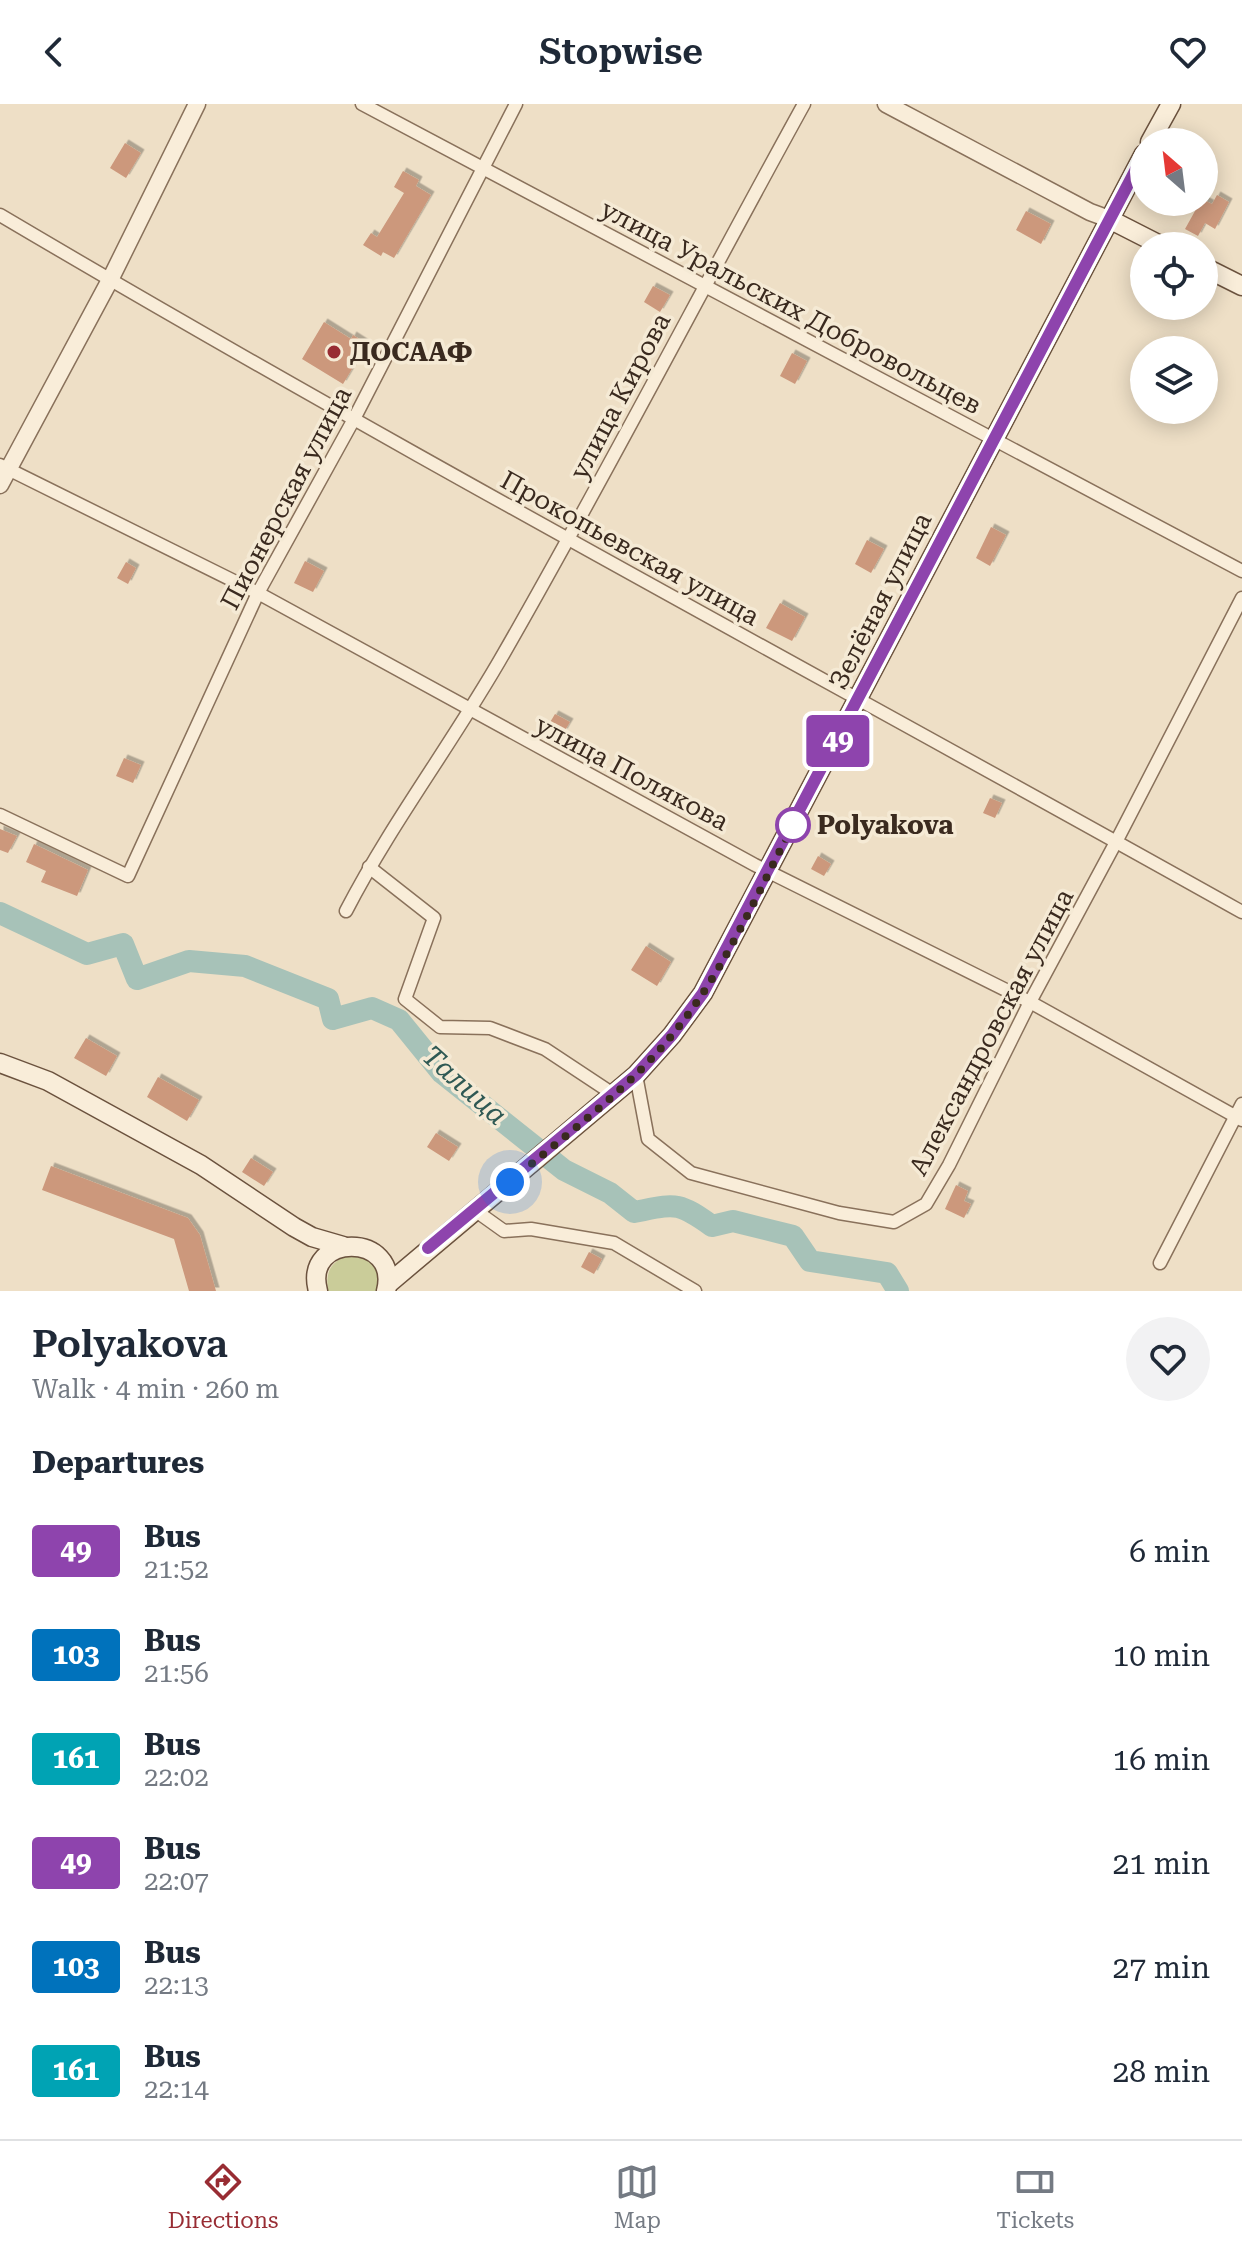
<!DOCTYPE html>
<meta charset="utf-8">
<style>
:root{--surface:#fff;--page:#f2f2f3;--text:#1f2937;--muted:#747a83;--line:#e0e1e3;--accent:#982c33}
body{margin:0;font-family:"Roboto Serif",serif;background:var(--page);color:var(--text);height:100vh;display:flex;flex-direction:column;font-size:30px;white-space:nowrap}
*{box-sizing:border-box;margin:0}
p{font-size:26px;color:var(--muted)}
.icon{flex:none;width:44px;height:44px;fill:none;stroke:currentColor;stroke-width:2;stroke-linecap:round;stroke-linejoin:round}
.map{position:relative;height:1187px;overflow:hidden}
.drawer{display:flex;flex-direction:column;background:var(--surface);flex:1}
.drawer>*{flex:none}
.badge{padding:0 16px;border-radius:6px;font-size:28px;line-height:52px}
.needle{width:52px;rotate:332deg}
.controls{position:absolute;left:1130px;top:24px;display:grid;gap:16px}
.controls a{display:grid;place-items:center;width:88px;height:88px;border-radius:50%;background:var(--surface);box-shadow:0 4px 20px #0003;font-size:40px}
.you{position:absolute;width:40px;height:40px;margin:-20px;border:6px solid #fff;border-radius:50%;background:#1a73e8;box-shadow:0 0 0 12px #1a73e833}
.map>.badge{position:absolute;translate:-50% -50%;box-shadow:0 0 0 4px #fff}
h2{padding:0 32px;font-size:30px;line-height:72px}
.round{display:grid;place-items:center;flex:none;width:84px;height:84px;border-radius:42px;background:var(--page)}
.headline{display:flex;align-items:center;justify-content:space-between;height:136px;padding:0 32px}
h1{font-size:38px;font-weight:600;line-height:60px}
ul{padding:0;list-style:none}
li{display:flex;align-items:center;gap:24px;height:104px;padding:0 32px}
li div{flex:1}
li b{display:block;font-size:30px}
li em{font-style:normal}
li .badge{min-width:88px;font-weight:700;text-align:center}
header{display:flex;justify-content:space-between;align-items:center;height:104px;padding:0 32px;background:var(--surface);font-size:36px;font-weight:600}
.tab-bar{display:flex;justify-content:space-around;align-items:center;height:112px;border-top:2px solid var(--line);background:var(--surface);font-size:22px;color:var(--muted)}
.tab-bar a{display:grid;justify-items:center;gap:4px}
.tab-bar .on{color:var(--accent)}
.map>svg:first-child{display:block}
.green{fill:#cacc99}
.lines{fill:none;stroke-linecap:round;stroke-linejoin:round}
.river{stroke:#a7c2b8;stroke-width:22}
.building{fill:#cc987c;filter:url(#shadow)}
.minor-casing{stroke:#89715b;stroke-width:15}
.tertiary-casing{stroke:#89715b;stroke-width:19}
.secondary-casing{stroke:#6b523e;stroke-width:21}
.minor{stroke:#f9edd9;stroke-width:12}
.tertiary{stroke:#f9edd9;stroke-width:16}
.secondary{stroke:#f9edd9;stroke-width:18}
.line-casing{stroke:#fff;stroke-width:18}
.line{stroke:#8e44ad;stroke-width:12}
.walk{stroke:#3a2a1f;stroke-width:8;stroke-dasharray:0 14.4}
.poi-dot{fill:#982c33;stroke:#f5ead5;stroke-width:3}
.stop-dot{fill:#fff;stroke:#8e44ad;stroke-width:4}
.labels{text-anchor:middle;stroke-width:7;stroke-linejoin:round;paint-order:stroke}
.street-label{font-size:26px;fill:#3a2a1f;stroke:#f5ead5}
.poi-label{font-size:26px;font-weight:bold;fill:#3a2a1f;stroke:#f5ead5;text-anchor:start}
.stop-label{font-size:26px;font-weight:bold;fill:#3a2a1f;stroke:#f5ead5;text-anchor:start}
.water-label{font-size:28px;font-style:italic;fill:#2f5954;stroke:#f5ead5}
</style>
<header><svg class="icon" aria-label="back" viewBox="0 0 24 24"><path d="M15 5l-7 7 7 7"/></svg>Stopwise<svg class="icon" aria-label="heart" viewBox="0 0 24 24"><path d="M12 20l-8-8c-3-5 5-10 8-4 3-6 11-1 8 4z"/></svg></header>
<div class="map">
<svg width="1242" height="1187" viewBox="0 0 1242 1187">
<defs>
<filter id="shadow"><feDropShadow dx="3.5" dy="-3.5" stdDeviation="0" flood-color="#0004"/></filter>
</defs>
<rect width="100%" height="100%" fill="#eedfc6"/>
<path class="green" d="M 352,1150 L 368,1154 L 380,1168 L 379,1187 L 328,1187 C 325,1166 332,1156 352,1150 Z"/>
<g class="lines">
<path class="river" d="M 0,809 L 87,850 L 123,840 L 137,875 L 189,857 L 245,862 L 328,895 L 333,915 L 372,904 L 399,916 L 442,969 L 564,1066 L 610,1089 L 634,1108 C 676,1100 677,1097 712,1122 L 733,1117 L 793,1132 L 810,1157 L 887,1169 L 898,1187"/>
</g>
<g class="building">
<path d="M 125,39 L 141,49 L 126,74 L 110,64 Z"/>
<path d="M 403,67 L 419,76 L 416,82 L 431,91 L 394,154 L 383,148 L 381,152 L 363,141 L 371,129 L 377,133 L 404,89 L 394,83 Z"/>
<path d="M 1217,91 L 1229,98 L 1215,125 L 1205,119 L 1198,132 L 1185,125 L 1200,98 L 1204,96 L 1212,100 Z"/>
<path d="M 1026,107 L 1051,120 L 1041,140 L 1016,126 Z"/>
<path d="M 653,182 L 670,191 L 660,208 L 644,198 Z"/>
<path d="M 324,218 L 351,235 L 353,231 L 367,240 L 343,280 L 302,255 Z"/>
<path d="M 792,249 L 807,257 L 795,280 L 780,272 Z"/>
<path d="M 991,423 L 1006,431 L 990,462 L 976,454 Z"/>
<path d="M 867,436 L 884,445 L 871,469 L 855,460 Z"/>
<path d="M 305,457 L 324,467 L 313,488 L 294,479 Z"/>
<path d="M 126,458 L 136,464 L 128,480 L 117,474 Z"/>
<path d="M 780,499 L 805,513 L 792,537 L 766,524 Z"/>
<path d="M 555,610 L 570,618 L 564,628 L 549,620 Z"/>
<path d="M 124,654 L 141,661 L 133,679 L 116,672 Z"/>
<path d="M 990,694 L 1002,699 L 995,714 L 983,709 Z"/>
<path d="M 0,725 L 17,732 L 8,749 L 0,746 Z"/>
<path d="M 34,740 L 88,766 L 77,792 L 41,778 L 46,767 L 26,758 Z"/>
<path d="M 818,752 L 831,760 L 824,772 L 811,765 Z"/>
<path d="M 646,842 L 671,858 L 657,882 L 631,866 Z"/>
<path d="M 86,934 L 117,952 L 106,972 L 74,954 Z"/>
<path d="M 158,973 L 199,996 L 187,1017 L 147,993 Z"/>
<path d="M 436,1029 L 458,1043 L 449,1057 L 427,1043 Z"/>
<path d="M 251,1054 L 273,1068 L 264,1082 L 242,1068 Z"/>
<path d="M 51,1062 L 188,1114 L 200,1131 L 216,1187 L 189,1187 L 174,1135 L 42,1086 Z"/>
<path d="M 956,1081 L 968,1087 L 964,1097 L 971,1100 L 964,1114 L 945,1105 Z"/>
<path d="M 589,1148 L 602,1155 L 594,1170 L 581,1163 Z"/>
</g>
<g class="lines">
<defs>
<g id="minor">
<path d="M 362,0 L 1242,467"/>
<path d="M 0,111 C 409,353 828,576 1242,808"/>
<path d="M 0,361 L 258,489 L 755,761 L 1030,898 L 1242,1016"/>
<path d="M 0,711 L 128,772 L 258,489 L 354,315 L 516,0"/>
<path d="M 369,763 L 434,814 L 405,895 L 440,923 L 490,924 L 545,945 L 613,990"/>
<path d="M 346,807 C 392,718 454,637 504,549 C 608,368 703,183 804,0"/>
<path d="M 636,971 L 648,1035 L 691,1069 L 839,1109 L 894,1118 L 926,1100 L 949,1061 L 1030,898 L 1116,738 L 1242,494"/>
<path d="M 476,1107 L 504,1127 L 531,1125 L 614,1139 L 695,1187"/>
<path d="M 1160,1159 L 1242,1000"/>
</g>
<g id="tertiary">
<path d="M 886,0 L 1090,108 L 1109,115"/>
<path d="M 0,381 L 110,176 L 197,0"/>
</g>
<g id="secondary">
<path d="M 1150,38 L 1171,0"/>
<path d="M 1109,115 L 1162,142"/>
<path d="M 1204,163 L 1242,182"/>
<path d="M 0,959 L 48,977 L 201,1061 L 294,1123 L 312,1133 L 343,1142"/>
<path d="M 388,1180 L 636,971 L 672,931 L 703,889 L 1144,50"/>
<path d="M 318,1187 C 302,1128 401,1128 386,1187"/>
</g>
</defs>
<use href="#minor" class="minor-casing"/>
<use href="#tertiary" class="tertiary-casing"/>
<use href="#secondary" class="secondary-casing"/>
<use href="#minor" class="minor"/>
<use href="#tertiary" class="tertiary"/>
<use href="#secondary" class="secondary"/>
</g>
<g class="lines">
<defs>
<path id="line" d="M 428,1144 L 636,971 L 672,931 L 703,889 L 1144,50"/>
</defs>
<use href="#line" class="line-casing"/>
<use href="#line" class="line"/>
<path class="walk" d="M 510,1078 C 565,1031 627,987 673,930 C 724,868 757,790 794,719 L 793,721"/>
</g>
<circle class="poi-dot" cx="334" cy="248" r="8"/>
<circle class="stop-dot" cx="793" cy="721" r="16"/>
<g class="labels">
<g class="street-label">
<text transform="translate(791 203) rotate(28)" y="9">улица Уральских Добровольцев</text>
<text transform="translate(620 292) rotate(-62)" y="9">улица Кирова</text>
<text transform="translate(286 394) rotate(-62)" y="9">Пионерская улица</text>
<text transform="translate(630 444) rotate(29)" y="9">Прокопьевская улица</text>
<text transform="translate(880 497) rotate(-63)" y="9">Зелёная улица</text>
<text transform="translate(632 669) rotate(28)" y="9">улица Полякова</text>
<text transform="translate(991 928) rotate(-62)" y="9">Александровская улица</text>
</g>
<g class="poi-label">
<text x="350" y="257">ДОСААФ</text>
</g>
<g class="stop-label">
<text x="817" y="730">Polyakova</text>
</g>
<g class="water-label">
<text transform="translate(465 981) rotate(42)" y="10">Талица</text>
</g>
</g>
</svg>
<div class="controls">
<a><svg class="needle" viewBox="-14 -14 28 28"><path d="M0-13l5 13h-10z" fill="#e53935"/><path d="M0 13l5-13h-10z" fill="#747a83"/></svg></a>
<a><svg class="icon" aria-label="locate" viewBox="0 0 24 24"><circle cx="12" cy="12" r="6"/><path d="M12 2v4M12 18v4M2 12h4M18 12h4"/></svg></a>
<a><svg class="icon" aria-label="layers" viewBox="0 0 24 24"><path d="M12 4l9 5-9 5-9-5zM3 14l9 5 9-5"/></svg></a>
</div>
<div class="you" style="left:510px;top:1078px"></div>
<b class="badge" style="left:838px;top:637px;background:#8e44ad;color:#fff">49</b>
</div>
<section class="drawer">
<div class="headline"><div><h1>Polyakova</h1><p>Walk · 4 min · 260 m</p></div><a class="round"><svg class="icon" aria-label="heart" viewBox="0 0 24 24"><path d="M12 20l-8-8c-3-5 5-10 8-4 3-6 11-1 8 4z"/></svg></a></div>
<h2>Departures</h2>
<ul>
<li><span class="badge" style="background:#8e44ad;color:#fff">49</span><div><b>Bus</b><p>21:52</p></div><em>6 min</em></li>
<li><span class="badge" style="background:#0072bc;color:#fff">103</span><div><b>Bus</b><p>21:56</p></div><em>10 min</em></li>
<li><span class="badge" style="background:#00a3b4;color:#fff">161</span><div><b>Bus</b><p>22:02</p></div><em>16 min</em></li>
<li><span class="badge" style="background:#8e44ad;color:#fff">49</span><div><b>Bus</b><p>22:07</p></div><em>21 min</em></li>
<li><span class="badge" style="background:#0072bc;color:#fff">103</span><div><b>Bus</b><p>22:13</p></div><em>27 min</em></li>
<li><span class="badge" style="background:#00a3b4;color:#fff">161</span><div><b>Bus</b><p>22:14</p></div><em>28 min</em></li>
</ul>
</section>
<nav class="tab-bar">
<a class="on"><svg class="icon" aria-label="directions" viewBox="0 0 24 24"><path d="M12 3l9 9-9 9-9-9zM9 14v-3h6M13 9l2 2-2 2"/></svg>Directions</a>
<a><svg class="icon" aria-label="map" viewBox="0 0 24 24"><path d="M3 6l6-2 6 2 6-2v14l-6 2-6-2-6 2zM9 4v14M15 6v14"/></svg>Map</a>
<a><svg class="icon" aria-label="tickets" viewBox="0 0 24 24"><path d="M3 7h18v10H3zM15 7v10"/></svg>Tickets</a>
</nav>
